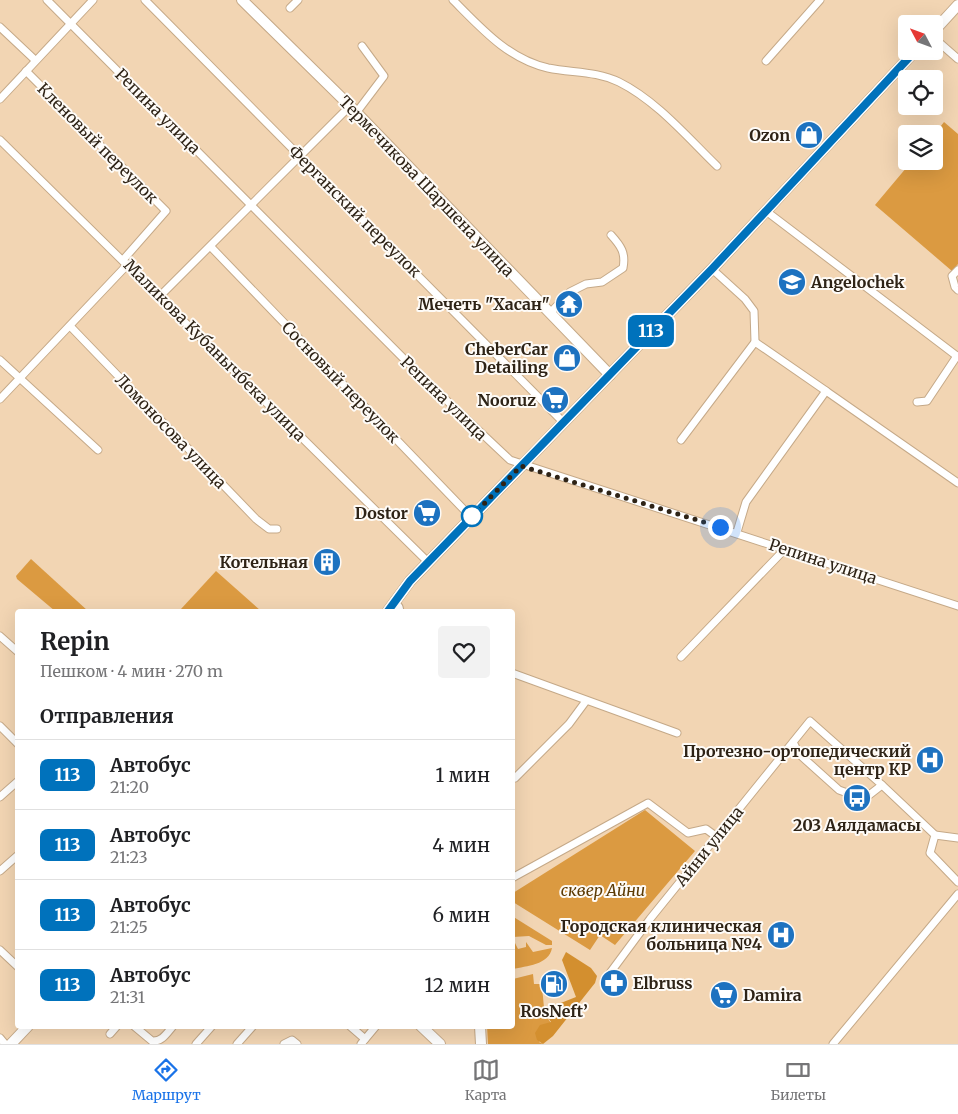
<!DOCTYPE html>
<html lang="ru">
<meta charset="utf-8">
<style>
:root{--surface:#fff;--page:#f2f2f2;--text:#202124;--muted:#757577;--line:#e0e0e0;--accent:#1a73e8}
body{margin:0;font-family:Merriweather,serif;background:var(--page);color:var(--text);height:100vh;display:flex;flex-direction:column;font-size:19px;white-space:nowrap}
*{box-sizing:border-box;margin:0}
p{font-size:16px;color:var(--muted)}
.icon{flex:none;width:28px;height:28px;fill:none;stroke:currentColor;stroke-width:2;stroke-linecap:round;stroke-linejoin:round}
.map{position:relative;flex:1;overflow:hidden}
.panel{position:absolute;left:15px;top:609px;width:500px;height:420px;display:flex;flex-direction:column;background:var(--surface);border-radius:5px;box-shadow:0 5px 20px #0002}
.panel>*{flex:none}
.badge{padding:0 10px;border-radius:8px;font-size:18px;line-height:32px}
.needle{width:32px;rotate:311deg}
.fabs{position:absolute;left:898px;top:15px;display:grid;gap:10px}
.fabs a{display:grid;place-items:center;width:45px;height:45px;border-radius:5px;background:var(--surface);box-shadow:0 5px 20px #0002;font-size:25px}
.you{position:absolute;width:25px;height:25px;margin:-12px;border:4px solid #fff;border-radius:50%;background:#1a73e8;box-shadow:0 0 0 8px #1a73e833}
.map>.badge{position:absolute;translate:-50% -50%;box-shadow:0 0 0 2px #fff}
h2{padding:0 25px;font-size:19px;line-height:45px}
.round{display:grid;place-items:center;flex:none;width:52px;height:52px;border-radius:5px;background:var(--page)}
.head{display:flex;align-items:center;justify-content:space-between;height:85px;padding:0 25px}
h1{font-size:24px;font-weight:700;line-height:38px}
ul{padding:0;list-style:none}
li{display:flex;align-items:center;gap:15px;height:70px;padding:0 25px;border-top:1px solid var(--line)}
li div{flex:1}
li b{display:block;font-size:19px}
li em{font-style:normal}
li .badge{min-width:55px;font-weight:700;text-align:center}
.tabs{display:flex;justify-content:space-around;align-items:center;height:70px;border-top:1px solid var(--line);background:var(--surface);font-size:14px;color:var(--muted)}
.tabs a{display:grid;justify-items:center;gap:2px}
.tabs .selected{color:var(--accent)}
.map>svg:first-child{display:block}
.green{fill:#db9a41}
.forest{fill:#d38f2f}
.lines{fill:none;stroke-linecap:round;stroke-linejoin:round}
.street-casing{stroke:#c5a988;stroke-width:9}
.secondary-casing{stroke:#c5a988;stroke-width:12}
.street{stroke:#fff;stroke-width:7}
.secondary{stroke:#fff;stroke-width:10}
.line-casing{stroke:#fff;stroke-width:11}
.line{stroke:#0072bc;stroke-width:8}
.walk{stroke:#2e2316;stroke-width:5;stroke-dasharray:0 9}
.stop-dot{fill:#fff;stroke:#0072bc;stroke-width:2.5}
.labels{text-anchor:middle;stroke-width:4;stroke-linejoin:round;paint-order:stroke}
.street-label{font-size:16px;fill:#2e2316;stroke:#fefbf7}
.poi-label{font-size:16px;font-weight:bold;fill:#2e2316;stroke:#fefbf7;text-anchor:end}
.park-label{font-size:16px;font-style:italic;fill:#5d3b05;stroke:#fefbf7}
</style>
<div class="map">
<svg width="958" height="1044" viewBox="0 0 958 1044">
<rect width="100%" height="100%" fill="#f2d5b3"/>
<g class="green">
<path d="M 944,122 L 958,134 L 958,264 L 952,271 L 875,205 L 912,161 L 934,161 L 934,135 Z"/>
<path d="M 31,559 L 88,611 L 55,611 L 17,579 L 16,576 Z"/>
<path d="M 216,571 L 261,611 L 183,611 L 181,609 Z"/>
<path d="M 645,810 L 695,851 L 615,945 L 600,935 L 590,950 L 513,902 L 513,893 Z"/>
<path d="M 512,916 L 552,941 L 552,945 L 546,945 L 529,936 L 513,937 Z"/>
<path d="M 526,942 L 533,952 L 552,948 C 549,965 526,966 513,969 L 513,944 L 515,943 L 518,949 L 526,947 Z"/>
<path d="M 533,974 L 534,984 L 540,984 C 546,999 540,1008 551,1023 L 539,1042 L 543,1044 L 488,1044 L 487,1026 L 512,1026 L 513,979 Z"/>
</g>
<path class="forest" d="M 566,952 L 591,968 L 597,976 L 595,983 L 553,1036 L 543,1044 L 537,1040 L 535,1033 L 540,1025 L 551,1022 L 543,1010 L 576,997 L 562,960 Z"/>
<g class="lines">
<defs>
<g id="street">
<path d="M 47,0 L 425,380 L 510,460 L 958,606"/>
<path d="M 145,0 L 563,422"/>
<path d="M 453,0 C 481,28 508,59 548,68 C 573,73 596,71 619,82 C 657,101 687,137 717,166"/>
<path d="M 290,8 L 298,0"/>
<path d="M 0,27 L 35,60"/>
<path d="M 934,38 L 958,59"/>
<path d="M 766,61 L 820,0"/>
<path d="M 26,71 L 166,211 L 123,260"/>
<path d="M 0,99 L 93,0"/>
<path d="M 356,113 L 384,76 L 362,46"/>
<path d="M 0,140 L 428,562"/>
<path d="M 766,211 L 958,357"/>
<path d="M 211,247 L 471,517"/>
<path d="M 712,269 L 745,299 L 754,311 L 755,342"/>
<path d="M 958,270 L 952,276 L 955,287 L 958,290"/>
<path d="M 160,296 L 350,106"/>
<path d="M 550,313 L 570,292 L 586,284 L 602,282 L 623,268 C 626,253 621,246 611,235"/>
<path d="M 70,326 L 256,519 L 269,529 L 277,529"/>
<path d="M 0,360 L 98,450"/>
<path d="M 0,399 L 128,264"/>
<path d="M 917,402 L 927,401 L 957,356"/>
<path d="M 681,440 L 755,342 L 826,391"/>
<path d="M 737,532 L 746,502 L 826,391 L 958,483"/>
<path d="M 394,601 L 399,607 L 400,611"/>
<path d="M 0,636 L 18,652"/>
<path d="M 681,657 L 785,549"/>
<path d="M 512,673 L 677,733"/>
<path d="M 0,726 L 18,744"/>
<path d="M 515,778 L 569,724 L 586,701"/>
<path d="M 882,785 L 935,835 L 930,853 L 958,882"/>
<path d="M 0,797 L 18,781"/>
<path d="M 935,835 L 958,838"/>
<path d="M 0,871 L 18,855"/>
<path d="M 512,878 L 648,803 L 688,833 L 706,829 L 717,837"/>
<path d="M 0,950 L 18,967"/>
<path d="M 610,973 L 650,919 L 810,721 L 882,785 L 864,799 L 839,790 L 799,754 L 793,742"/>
<path d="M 134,1026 L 152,1041 C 162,1042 167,1033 173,1026"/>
<path d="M 350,1026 L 365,1039"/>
<path d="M 110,1034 L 117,1026"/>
<path d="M 0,1038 L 5,1044"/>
<path d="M 196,1044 L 212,1026"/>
<path d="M 237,1044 L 253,1026"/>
<path d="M 284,1044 L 292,1040 L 297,1044"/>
<path d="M 361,1044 L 376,1026"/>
<path d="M 833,1044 L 958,894"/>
</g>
<g id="secondary">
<path d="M 242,0 L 350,106 L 610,375"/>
<path d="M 934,31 L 958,5"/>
<path d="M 388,611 L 410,581 L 712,269 L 915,51"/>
<path d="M 421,1026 L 440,1044"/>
<path d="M 480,1026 L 481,1044"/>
<path d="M 11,1044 L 28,1026"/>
</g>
</defs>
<use href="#street" class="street-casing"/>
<use href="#secondary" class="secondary-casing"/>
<use href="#street" class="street"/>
<use href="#secondary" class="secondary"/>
</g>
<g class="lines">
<defs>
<path id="line" d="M 388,611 L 410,581 L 712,269 L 915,51"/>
</defs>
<use href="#line" class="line-casing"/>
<use href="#line" class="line"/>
<path class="walk" d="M 472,516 L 521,466 L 720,527"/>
</g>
<defs>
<symbol id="shop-disc" viewBox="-11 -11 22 22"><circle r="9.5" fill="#1d72c0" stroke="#fefbf7"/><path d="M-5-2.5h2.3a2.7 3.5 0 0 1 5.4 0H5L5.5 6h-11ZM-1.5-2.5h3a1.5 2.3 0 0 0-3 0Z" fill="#fff"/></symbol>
<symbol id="school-disc" viewBox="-11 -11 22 22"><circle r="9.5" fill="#1d72c0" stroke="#fefbf7"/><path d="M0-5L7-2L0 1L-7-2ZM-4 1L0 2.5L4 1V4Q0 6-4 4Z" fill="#fff"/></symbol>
<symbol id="temple-disc" viewBox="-11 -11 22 22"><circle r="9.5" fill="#1d72c0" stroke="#fefbf7"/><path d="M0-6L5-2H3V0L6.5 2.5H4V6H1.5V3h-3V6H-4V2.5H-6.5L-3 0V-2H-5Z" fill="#fff"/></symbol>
<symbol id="supermarket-disc" viewBox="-11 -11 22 22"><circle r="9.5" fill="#1d72c0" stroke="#fefbf7"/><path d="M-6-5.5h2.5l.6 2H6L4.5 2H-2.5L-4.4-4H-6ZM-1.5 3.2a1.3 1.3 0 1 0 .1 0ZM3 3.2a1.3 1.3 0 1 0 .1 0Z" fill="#fff"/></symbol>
<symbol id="building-disc" viewBox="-11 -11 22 22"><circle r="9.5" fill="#1d72c0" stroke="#fefbf7"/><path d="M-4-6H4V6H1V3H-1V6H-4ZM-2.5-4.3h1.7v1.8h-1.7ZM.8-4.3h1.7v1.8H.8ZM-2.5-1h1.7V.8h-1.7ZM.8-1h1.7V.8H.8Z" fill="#fff"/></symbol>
<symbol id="hospital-disc" viewBox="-11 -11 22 22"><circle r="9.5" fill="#1d72c0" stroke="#fefbf7"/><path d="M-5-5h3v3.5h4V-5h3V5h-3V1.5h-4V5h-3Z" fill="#fff"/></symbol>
<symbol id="bus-disc" viewBox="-11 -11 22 22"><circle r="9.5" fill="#1d72c0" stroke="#fefbf7"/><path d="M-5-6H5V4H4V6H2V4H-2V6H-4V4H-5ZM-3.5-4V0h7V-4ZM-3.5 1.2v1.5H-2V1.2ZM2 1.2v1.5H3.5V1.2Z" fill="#fff"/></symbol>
<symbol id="pharmacy-disc" viewBox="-11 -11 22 22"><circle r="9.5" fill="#1d72c0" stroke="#fefbf7"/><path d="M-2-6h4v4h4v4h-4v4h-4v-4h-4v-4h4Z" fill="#fff"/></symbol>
<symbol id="fuel-disc" viewBox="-11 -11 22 22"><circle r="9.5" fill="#1d72c0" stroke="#fefbf7"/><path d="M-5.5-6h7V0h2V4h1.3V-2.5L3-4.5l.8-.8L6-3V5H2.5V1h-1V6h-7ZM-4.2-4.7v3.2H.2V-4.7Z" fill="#fff"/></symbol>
</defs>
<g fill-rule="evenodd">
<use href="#shop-disc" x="793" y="119" width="32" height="32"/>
<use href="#school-disc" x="776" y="266" width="32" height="32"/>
<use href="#temple-disc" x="553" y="288" width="32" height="32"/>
<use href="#shop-disc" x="551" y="342" width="32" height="32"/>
<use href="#supermarket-disc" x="539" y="384" width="32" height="32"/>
<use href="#supermarket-disc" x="411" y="497" width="32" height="32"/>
<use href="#building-disc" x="311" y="546" width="32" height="32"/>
<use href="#hospital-disc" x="914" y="744" width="32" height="32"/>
<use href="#bus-disc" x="841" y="782" width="32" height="32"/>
<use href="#hospital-disc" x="765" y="919" width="32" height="32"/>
<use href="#pharmacy-disc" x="598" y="967" width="32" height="32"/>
<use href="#fuel-disc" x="538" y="968" width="32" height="32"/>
<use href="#supermarket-disc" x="708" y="979" width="32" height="32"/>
</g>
<circle class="stop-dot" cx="472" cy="516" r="10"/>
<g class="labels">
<g class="street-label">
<text transform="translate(158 111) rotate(45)" y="6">Репина улица</text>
<text transform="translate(98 143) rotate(45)" y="6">Кленовый переулок</text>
<text transform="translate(427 186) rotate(46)" y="6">Термечикова Шаршена улица</text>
<text transform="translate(355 211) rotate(45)" y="6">Ферганский переулок</text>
<text transform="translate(215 350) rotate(45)" y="6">Маликова Кубанычбека улица</text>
<text transform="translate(341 382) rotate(46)" y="6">Сосновый переулок</text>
<text transform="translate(444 398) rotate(44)" y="6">Репина улица</text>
<text transform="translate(171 431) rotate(46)" y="6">Ломоносова улица</text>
<text transform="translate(823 561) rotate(18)" y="6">Репина улица</text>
<text transform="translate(709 846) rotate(-51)" y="6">Айни улица</text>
</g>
<g class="poi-label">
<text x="790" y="141">Ozon</text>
<text x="811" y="288" text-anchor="start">Angelochek</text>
<text x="550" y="310">Мечеть "Хасан"</text>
<text x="548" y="355">CheberCar<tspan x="548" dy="18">Detailing</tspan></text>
<text x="536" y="406">Nooruz</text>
<text x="408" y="519">Dostor</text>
<text x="308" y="568">Котельная</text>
<text x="911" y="757">Протезно-ортопедический<tspan x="911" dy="18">центр КР</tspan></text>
<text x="857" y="831" text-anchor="middle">203 Аялдамасы</text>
<text x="762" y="932">Городская клиническая<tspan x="762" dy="18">больница №4</tspan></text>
<text x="633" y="989" text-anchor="start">Elbruss</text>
<text x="743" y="1001" text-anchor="start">Damira</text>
<text x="554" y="1017" text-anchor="middle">RosNeft’</text>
</g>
<g class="park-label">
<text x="603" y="896">сквер Айни</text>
</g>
</g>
</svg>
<div class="fabs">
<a><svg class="needle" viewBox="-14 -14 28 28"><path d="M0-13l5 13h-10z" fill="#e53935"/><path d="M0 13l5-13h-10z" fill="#757577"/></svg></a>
<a><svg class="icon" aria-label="locate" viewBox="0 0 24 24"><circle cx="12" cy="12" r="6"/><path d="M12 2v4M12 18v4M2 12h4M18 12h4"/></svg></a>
<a><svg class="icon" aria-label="layers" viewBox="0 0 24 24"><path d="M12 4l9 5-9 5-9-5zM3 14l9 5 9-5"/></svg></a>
</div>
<div class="you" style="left:720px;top:527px"></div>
<b class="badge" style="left:651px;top:331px;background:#0072bc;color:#fff">113</b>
<section class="panel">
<div class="head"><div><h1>Repin</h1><p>Пешком · 4 мин · 270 m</p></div><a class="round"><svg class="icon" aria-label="heart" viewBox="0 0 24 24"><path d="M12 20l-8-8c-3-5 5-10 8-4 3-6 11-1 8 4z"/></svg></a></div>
<h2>Отправления</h2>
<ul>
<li><span class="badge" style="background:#0072bc;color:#fff">113</span><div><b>Автобус</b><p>21:20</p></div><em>1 мин</em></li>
<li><span class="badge" style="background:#0072bc;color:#fff">113</span><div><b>Автобус</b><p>21:23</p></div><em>4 мин</em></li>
<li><span class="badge" style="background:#0072bc;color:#fff">113</span><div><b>Автобус</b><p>21:25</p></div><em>6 мин</em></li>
<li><span class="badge" style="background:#0072bc;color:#fff">113</span><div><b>Автобус</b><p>21:31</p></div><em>12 мин</em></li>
</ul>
</section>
</div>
<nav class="tabs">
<a class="selected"><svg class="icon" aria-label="directions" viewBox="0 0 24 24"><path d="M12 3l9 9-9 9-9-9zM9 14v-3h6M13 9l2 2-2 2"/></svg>Маршрут</a>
<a><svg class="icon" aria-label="map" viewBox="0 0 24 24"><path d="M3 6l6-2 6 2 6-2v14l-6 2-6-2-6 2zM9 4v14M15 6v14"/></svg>Карта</a>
<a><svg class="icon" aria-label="tickets" viewBox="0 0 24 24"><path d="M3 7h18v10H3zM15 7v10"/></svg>Билеты</a>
</nav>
